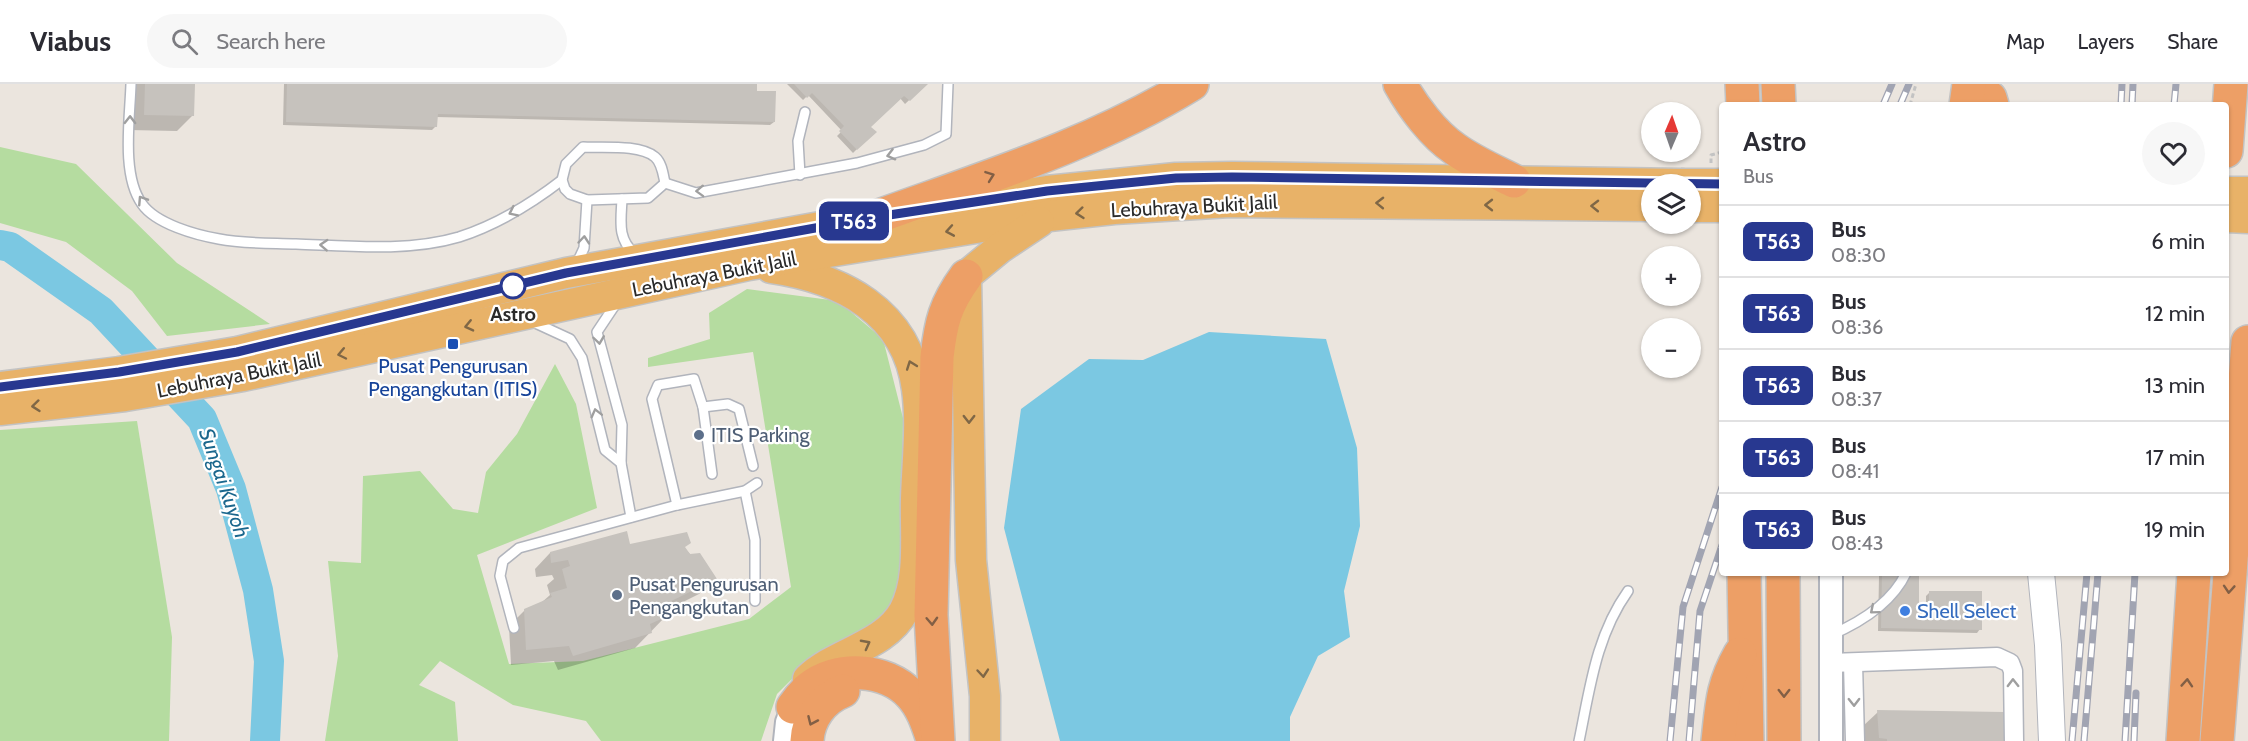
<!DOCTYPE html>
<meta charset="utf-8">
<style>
:root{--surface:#fff;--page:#f7f7f7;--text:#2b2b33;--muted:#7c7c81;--line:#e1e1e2}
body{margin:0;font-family:Cabin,sans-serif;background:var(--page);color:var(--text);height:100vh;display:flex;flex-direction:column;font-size:22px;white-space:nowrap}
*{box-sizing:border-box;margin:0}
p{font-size:20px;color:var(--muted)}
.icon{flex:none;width:33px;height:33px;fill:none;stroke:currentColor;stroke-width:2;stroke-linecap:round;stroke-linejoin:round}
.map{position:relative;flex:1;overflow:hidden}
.panel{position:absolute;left:1719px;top:18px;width:510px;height:474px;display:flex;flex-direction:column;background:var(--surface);border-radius:6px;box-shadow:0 2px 4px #0004}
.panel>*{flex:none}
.badge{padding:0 12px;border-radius:9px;font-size:21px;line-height:39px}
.needle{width:39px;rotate:2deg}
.fabs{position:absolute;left:1641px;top:18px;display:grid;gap:12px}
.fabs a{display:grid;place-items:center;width:60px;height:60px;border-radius:50%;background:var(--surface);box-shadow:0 2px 4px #0004;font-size:30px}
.map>.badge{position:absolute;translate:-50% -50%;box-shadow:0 0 0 3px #fff}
.round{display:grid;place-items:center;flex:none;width:63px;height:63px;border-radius:32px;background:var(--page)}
.headline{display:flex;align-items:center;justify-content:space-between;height:102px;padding:0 24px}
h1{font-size:28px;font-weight:600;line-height:45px}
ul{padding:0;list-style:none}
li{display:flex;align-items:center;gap:18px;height:72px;padding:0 24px;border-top:2px solid var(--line)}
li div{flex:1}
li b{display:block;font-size:22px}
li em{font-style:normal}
li .badge{min-width:66px;font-weight:700;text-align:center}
header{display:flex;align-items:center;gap:36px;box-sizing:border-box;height:84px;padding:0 30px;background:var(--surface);border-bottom:2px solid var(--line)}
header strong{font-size:28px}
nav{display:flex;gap:33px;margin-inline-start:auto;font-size:21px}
.search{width:420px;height:54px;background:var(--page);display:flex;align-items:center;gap:15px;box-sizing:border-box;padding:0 21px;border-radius:33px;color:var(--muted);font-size:22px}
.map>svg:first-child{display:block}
.green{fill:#b5dca0}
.water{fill:#7bc8e2}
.shadow{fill:#0003}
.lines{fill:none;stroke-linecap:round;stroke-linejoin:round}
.river{stroke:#7bc8e2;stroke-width:30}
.building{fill:#c6c2bd}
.service-casing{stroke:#b1b4bc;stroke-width:12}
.minor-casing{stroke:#b1b4bc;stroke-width:21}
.tertiary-casing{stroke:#b1b4bc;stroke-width:26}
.secondary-casing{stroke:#b1b4bc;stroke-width:28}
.trunk-casing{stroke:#c3c3c3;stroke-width:33}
.motorway-casing{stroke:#c3c3c3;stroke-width:36}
.path{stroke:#c3c3c3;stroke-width:3;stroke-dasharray:4.5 3;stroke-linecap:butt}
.service{stroke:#fff;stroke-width:9}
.minor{stroke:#fff;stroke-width:18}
.tertiary{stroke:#fff;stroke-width:22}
.secondary{stroke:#fff;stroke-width:26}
.trunk{stroke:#e8b268;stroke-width:30}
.motorway{stroke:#ed9f66;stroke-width:33}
.rail-casing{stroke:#a1a4b2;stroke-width:7}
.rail{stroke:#fff;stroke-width:4.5;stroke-dasharray:14;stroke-linecap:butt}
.trunk-bridge-casing{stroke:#c3c3c3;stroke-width:33;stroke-linecap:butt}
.trunk-bridge{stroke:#e8b268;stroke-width:30}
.oneway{stroke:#9f9f9f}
.oneway2{stroke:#825f45}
.oneway3{stroke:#7f6746}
.line-casing{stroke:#fff;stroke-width:14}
.line{stroke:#283890;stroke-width:9}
.stop-dot{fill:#fff;stroke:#283890;stroke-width:3}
.transit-dot{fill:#1a4fb4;stroke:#fff;stroke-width:2}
.service-dot{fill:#5c6f8a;stroke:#fff;stroke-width:2}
.shop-dot{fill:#3f7fe0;stroke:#fff;stroke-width:2}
.labels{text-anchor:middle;stroke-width:4.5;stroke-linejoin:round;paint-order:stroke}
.street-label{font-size:20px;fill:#2a2a2a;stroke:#fff}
.stop-label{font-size:20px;font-weight:bold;fill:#2a2a2a;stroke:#fff}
.transit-label{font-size:20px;fill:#164399;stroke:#fff}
.service-label{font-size:20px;fill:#4e5e75;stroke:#fff;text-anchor:start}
.shop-label{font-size:20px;fill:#366cbe;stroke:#fff;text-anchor:start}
.water-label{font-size:21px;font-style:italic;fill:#1b678d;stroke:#fff}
</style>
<header>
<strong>Viabus</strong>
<div class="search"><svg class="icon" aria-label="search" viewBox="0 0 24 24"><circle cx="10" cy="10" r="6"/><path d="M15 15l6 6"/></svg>Search here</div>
<nav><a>Map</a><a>Layers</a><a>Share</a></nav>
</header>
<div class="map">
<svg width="2248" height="657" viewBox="0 0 2248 657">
<rect width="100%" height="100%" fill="#ebe5de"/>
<g class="green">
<path d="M 0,63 L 76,80 L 177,179 L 270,240 L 167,252 L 132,207 L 66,158 L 0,139 Z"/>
<path d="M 747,205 L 838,217 L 883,255 L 903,334 L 901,511 L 875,545 L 810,577 L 777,610 L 761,657 L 601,657 L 586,637 L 513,621 L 440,577 L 419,601 L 455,618 L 458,657 L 325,657 L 338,572 L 328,477 L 361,479 L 363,392 L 420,387 L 453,425 L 478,429 L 486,388 L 517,350 L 555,280 L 576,320 L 597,424 L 477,471 L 509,580 L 583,577 L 749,535 L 791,503 L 753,268 L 648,283 L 648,274 L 710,255 L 709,229 Z"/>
<path d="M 137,337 L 172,553 L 169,657 L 0,657 L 0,346 Z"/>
</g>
<path class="water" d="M 1209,248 L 1326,255 L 1357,364 L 1360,442 L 1344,507 L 1350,553 L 1318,572 L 1290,633 L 1290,657 L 1060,657 L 1004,444 L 1021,325 L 1089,275 L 1143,276 Z"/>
<g class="shadow">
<path d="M 131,0 L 194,0 L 193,31 L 177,47 L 129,46 Z"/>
<path d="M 284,0 L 756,0 L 755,8 L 774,38 L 770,41 L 436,33 L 436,42 L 432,46 L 283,41 Z"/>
<path d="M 787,0 L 926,0 L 905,20 L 900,14 L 869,43 L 874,48 L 853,69 L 837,52 L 842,47 L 808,11 L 803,16 Z"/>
<path d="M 629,462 L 684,464 L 715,495 L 699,510 L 665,527 L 666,532 L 635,564 L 558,586 L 554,577 L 511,581 L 509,542 L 525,526 L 541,519 L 550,511 L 547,501 L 554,495 L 552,491 L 536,493 L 535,485 L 550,469 Z"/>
<path d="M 1869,489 L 1934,489 L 1918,489 L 1917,523 L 1926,523 L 1926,512 L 1930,508 L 1980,545 L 1977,549 L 1878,547 L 1879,492 L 1869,492 Z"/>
<path d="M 1878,628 L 2003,657 L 1863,657 L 1862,643 Z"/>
</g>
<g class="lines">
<path class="river" d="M 0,161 L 10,163 L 101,227 L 202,335 L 231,405 L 258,506 L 269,577 L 265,657"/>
</g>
<g class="building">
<path d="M 145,0 L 195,0 L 194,32 L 144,31 Z"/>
<path d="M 287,0 L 757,0 L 757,7 L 776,7 L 775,38 L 438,30 L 437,43 L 286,38 Z"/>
<path d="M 794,0 L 928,0 L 910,17 L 904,12 L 871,43 L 877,48 L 857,66 L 839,47 L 844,42 L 812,9 L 807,14 Z"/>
<path d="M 627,447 L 630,460 L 687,448 L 691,459 L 685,463 L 690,470 L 700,469 L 717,495 L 665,520 L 668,532 L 650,540 L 652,549 L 573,572 L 569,562 L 526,566 L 524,525 L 552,513 L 550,509 L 567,504 L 562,485 L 570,482 L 568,476 L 551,479 L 550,468 Z"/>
<path d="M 1882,489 L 1919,489 L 1919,521 L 1929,521 L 1929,507 L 1982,507 L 1982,546 L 1881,544 Z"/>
<path d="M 1877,626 L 2004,628 L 2004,657 L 1887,657 L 1887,655 L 1879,654 Z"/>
</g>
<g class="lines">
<defs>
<g id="service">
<path d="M 131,0 C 130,34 121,91 142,120 C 156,140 196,151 219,155 C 244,160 271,159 296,160 C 348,162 409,168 459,153 C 496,141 531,120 562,96"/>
<path d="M 583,63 C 602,64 640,60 655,73 C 662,79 663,90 665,99 L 648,114 L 587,116 L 570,110 L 565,105 L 562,96 L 566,80 Z"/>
<path d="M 800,91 L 798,57 L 805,28"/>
<path d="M 665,99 L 696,109 L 857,79 L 924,61 L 946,50 L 948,0"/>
<path d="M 622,115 C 621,137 617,155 635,170"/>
<path d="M 577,179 L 584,164 L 587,116"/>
<path d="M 617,218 L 597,248 L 622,341 L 621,379 L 631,433"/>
<path d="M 531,237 L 570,255 L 582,274 L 605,366 L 621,379"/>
<path d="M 703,323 L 728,320 L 739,325 L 753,382"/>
<path d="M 745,407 L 755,456 L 755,517"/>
<path d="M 677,421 L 652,315 L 658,301 L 694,295 L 703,323 L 712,390"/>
<path d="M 514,544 L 500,492 L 503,477 L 519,464 L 677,421 L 745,407 L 757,399"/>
<path d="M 1831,551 C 1861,538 1892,519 1906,489"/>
<path d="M 1579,657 C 1590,604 1596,552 1628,507"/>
</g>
<g id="minor">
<path d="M 1831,579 L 1997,573 L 2010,579 L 2013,587 L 2014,657"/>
<path d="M 1853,579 L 1855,657"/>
</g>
<g id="tertiary">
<path d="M 1831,489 L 1831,657"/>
<path d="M 785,657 L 787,638 L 793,623"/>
</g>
<path id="secondary" d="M 2041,489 L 2048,561 L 2052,657"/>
<g id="trunk">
<path d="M 2226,108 L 2248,108"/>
<path d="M 2226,133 L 2248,134"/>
<path d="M 771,184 C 841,194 907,227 917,305 C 922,340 917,379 916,415 C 915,450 921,495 904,527 C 884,563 836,568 808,595"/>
<path d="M 0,303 L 119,288 L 237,268 L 566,189 L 876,133 L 1047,107 L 1176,94 L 1232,93 L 1681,100"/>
<path d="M 0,326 L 125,312 L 243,292 L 749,181 L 1049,132 L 1114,125 L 1230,118 L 1652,122"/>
<path d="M 985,657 L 985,612 L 971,476 L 966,192 L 1000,164 L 1039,138"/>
</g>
<g id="motorway">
<path d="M 1400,0 C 1413,23 1433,50 1455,65 C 1473,78 1494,87 1514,97"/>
<path d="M 1742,0 L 1743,21"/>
<path d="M 1778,0 L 1779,21"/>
<path d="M 1990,14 L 1992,21"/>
<path d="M 1966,21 L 1969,0"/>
<path d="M 2226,67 L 2231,0"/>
<path d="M 876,133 C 984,94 1094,60 1192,0"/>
<path d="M 1744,489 L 1747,657"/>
<path d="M 1783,489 L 1784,657"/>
<path d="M 793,623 C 797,617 802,611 808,605 C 836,581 886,584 911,611 C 922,623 927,638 932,653"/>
<path d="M 807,657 C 808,635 822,615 843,607"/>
<path d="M 938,657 L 931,531 L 937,273 C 941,238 945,221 966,192"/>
<path d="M 1718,657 C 1722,621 1722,602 1740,570"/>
<path d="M 2183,657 L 2194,489"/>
<path d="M 2217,657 L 2248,258"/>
</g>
</defs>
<use href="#service" class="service-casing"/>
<use href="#minor" class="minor-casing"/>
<use href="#tertiary" class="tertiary-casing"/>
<use href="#secondary" class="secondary-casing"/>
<use href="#trunk" class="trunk-casing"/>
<use href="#motorway" class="motorway-casing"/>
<g class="path">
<path d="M 1910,21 L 1916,0"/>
<path d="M 1711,79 L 1711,71 L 1722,68"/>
</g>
<use href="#service" class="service"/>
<use href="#minor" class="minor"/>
<use href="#tertiary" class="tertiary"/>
<use href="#secondary" class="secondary"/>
<use href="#trunk" class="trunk"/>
<use href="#motorway" class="motorway"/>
<defs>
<g id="rail">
<path d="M 1883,21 L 1892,0"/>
<path d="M 1900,21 L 1909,0"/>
<path d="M 2121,21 L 2122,0"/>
<path d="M 2132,21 L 2133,0"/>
<path d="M 2174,21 L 2176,0"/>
<path d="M 1670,657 L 1683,523 L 1722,403"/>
<path d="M 1689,657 L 1700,527 L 1722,461"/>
<path d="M 2072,657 L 2087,489"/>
<path d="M 2084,657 L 2098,489"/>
<path d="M 2125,657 L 2135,489"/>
<path d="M 2134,657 L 2136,609"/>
</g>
</defs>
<use href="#rail" class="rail-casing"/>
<use href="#rail" class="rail"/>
<defs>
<g id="trunk-bridge">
<path d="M 1681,100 L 1722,100"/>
<path d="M 1690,123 L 1722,123"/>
</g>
</defs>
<use href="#trunk-bridge" class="trunk-bridge-casing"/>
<use href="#trunk-bridge" class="trunk-bridge"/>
</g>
<defs><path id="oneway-chevron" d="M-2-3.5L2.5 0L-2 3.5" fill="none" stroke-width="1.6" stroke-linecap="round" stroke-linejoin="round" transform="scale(1.5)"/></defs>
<g class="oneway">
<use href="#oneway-chevron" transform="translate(130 36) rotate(-89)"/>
<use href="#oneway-chevron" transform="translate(891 71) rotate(166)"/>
<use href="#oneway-chevron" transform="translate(700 107) rotate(178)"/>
<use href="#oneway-chevron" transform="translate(142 116) rotate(-123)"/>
<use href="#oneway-chevron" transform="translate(513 128) rotate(154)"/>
<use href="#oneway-chevron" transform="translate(584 156) rotate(-85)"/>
<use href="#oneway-chevron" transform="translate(324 161) rotate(-177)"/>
<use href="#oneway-chevron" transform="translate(599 256) rotate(82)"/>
<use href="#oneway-chevron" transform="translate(596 329) rotate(-104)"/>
<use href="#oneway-chevron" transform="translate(1874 526) rotate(140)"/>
<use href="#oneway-chevron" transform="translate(2013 599) rotate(-91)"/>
<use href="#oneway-chevron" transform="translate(1854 618) rotate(89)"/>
</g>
<g class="oneway2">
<use href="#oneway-chevron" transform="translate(990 92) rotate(-20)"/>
<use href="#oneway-chevron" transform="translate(2229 505) rotate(94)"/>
<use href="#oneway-chevron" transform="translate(932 537) rotate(87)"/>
<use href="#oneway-chevron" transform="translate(2187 599) rotate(-86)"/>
<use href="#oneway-chevron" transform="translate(1784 609) rotate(90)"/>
<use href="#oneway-chevron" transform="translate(812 637) rotate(114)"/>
</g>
<g class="oneway3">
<use href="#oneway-chevron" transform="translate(1380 119) rotate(-179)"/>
<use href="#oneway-chevron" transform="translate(1489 121) rotate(-180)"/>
<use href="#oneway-chevron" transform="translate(1595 122) rotate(-179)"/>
<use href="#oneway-chevron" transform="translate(1080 129) rotate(174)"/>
<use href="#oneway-chevron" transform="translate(950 147) rotate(170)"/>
<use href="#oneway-chevron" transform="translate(469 242) rotate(167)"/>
<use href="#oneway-chevron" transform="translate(342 270) rotate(168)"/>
<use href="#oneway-chevron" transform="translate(911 281) rotate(-110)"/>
<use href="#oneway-chevron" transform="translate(36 322) rotate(174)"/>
<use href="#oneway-chevron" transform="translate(969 335) rotate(90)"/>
<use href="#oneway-chevron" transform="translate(866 560) rotate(-28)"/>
<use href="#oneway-chevron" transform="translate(983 589) rotate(85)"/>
</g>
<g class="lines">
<defs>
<path id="line" d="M 0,303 L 119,288 L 237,268 L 566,189 L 876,133 L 1047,107 L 1176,94 L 1232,93 L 1722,100"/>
</defs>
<use href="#line" class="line-casing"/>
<use href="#line" class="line"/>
</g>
<circle class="stop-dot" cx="513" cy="202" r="12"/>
<rect class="transit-dot" x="447" y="254" width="12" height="12" rx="3"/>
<g class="service-dot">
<circle cx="699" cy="351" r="6"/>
<circle cx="617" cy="511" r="6"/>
</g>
<circle class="shop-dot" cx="1905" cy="527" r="6"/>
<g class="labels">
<g class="street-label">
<text transform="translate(1194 122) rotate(-3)" y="7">Lebuhraya Bukit Jalil</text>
<text transform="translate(714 190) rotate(-11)" y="7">Lebuhraya Bukit Jalil</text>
<text transform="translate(239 291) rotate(-11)" y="7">Lebuhraya Bukit Jalil</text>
</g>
<g class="stop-label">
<text x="513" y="237">Astro</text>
</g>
<g class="transit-label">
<text x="453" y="289">Pusat Pengurusan<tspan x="453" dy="23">Pengangkutan (ITIS)</tspan></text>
</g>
<g class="service-label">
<text x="711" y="358">ITIS Parking</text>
<text x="629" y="507">Pusat Pengurusan<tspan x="629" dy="23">Pengangkutan</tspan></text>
</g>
<g class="shop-label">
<text x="1917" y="534">Shell Select</text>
</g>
<g class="water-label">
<text transform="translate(224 399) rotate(71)" y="7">Sungai Kuyoh</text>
</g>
</g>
</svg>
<div class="fabs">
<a><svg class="needle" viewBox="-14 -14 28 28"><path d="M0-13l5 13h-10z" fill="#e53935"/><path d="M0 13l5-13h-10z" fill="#7c7c81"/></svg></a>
<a><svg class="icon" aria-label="layers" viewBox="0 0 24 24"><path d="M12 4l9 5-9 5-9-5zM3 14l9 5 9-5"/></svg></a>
<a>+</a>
<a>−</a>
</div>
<b class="badge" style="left:854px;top:137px;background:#283890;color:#fff">T563</b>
<section class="panel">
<div class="headline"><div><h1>Astro</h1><p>Bus</p></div><a class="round"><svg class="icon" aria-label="heart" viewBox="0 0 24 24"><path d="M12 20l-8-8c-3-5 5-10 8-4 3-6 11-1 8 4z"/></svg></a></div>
<ul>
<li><span class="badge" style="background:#283890;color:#fff">T563</span><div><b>Bus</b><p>08:30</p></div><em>6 min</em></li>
<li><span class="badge" style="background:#283890;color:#fff">T563</span><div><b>Bus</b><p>08:36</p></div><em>12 min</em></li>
<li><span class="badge" style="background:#283890;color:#fff">T563</span><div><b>Bus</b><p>08:37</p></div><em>13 min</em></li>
<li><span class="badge" style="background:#283890;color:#fff">T563</span><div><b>Bus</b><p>08:41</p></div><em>17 min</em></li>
<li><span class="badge" style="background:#283890;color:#fff">T563</span><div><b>Bus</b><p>08:43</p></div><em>19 min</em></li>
</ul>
</section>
</div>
